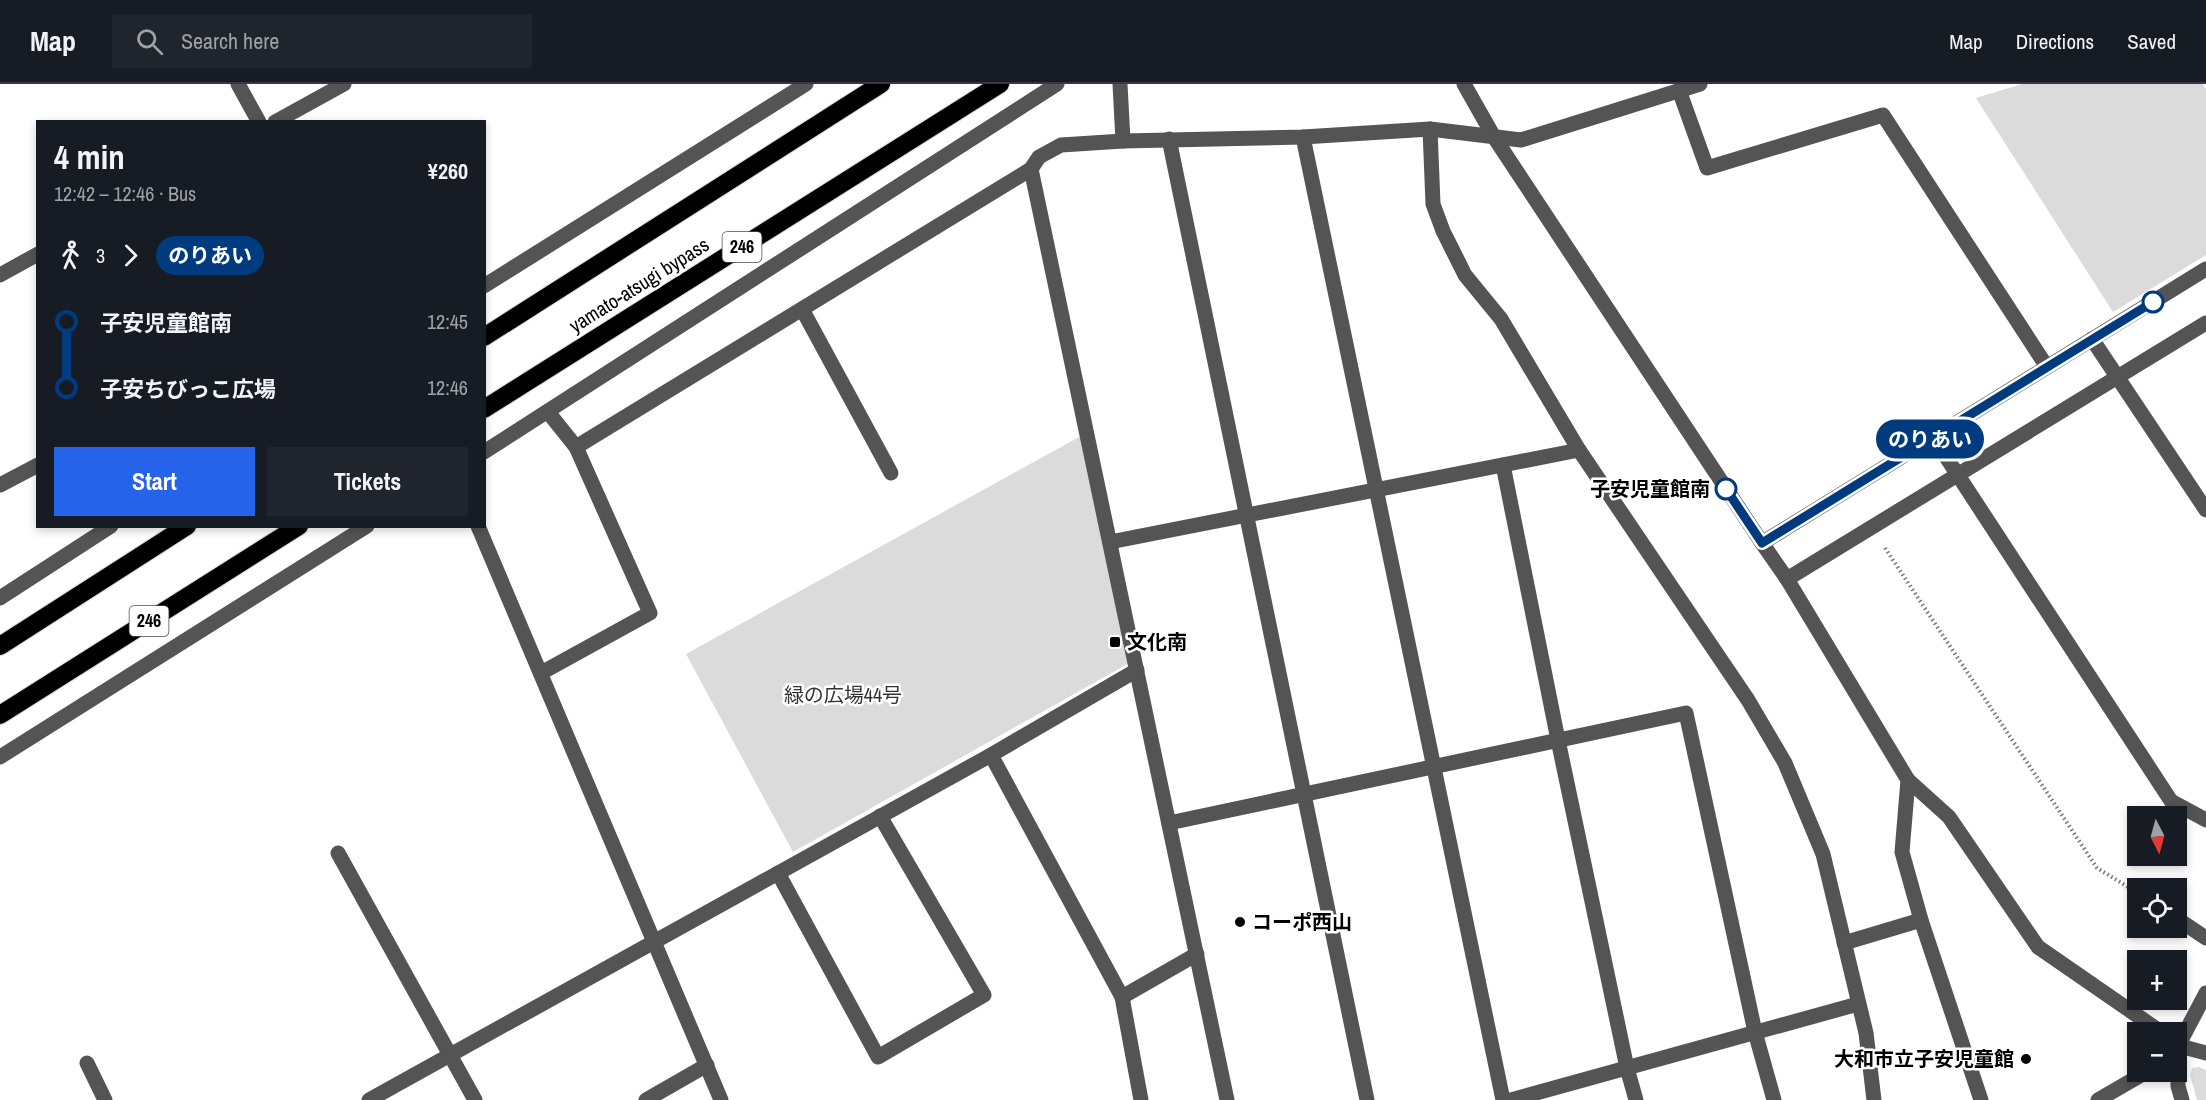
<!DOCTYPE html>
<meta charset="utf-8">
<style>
:root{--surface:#171b24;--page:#20242c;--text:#f1f3f6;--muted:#9ea1a6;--line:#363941;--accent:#2563eb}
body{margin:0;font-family:"Archivo Narrow","Noto Sans JP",sans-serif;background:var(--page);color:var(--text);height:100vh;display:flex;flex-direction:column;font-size:22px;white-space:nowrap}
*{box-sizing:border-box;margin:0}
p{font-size:20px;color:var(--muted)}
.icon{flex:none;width:33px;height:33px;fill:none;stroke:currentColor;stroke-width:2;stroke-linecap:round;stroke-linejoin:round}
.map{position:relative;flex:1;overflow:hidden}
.drawer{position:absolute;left:36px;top:36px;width:450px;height:408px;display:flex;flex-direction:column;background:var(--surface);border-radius:0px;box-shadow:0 3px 9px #0003}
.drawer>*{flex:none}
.badge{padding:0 12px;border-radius:20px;font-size:21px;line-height:39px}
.needle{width:39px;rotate:174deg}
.controls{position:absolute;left:2127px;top:722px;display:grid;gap:12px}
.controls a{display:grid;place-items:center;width:60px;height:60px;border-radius:0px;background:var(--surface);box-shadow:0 3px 9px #0003;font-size:30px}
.map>.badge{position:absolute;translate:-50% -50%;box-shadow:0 0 0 3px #fff}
.legs{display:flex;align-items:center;gap:9px;height:66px;padding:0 18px;font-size:20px}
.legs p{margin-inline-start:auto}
.summary{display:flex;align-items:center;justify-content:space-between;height:102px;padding:0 18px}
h1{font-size:33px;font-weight:700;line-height:45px}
.cta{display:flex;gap:12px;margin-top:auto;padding:12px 18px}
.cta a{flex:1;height:69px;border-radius:0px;background:var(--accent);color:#fff;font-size:24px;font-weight:700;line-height:69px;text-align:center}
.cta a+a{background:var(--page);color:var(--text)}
ul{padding:0 18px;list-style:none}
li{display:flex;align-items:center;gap:21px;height:66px;font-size:22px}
li i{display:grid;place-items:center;width:9px;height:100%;margin:0 8px;background:currentColor}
li i::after{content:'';width:15px;height:15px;margin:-8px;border:4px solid;border-radius:50%;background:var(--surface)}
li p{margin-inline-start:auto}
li:first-child i{background:linear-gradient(#0000 50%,currentColor 0)}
li:last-child i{background:linear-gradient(currentColor 50%,#0000 0)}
header{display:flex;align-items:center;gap:36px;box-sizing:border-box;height:84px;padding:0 30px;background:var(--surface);border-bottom:2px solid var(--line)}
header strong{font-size:28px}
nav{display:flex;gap:33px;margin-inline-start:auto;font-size:21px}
.search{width:420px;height:54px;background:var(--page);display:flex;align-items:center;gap:15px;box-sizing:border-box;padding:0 21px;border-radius:0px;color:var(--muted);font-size:22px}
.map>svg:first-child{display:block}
.green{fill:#dbdbdb}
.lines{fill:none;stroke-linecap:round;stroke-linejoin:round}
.highway-casing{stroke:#dbdbdb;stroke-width:20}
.path{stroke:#767676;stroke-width:4;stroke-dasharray:1.5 3;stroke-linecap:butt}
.minor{stroke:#545454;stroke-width:15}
.highway{stroke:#000;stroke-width:18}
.line-1-casing{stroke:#fff;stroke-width:14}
.line-1{stroke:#003b80;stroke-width:9}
.stop-1-dot{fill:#fff;stroke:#003b80;stroke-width:3}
.poi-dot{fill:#000;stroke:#fff;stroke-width:2}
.labels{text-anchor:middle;stroke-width:5;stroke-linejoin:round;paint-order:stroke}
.shield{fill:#fff;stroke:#4c4c4c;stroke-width:1.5}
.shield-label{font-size:18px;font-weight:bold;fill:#000}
.street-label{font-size:20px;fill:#000;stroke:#fff}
.stop-label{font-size:20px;font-weight:bold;fill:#000;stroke:#fff;text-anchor:end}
.poi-label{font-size:20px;font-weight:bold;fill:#000;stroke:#fff;text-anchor:start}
.park-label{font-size:20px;fill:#323232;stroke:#fff}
</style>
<header>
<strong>Map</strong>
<div class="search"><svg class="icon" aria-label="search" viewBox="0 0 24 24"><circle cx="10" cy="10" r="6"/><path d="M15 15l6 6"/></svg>Search here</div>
<nav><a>Map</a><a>Directions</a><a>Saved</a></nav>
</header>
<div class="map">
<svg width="2206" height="1016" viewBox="0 0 2206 1016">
<rect width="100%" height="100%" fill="#fff"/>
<g class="green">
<path d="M 2022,0 L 2203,0 L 2206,5 L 2206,171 L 2113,228 L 1976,14 Z"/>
<path d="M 1081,352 L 1131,578 L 793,768 L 686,570 Z"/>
<path d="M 2199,983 L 2206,986 L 2206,1016 L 2197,1016 L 2190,991 L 2192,984 Z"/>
</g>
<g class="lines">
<defs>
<g id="highway">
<path d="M 484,253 L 881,0"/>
<path d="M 484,325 L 1000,0"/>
<path d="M 0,562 L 187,442"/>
<path d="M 0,631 L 299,442"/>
</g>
</defs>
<use href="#highway" class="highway-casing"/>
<path class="path" d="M 1885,464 L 2097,784 L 2138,809"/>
<g class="minor">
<path d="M 238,0 L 259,38"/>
<path d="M 1120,0 L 1123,57"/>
<path d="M 1464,0 L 1494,53 L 1762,459 L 1787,495 L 1908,696 L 1902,768 L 1921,836 L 1981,1016"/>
<path d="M 1679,6 L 1707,84 L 1883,31 L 2047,283"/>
<path d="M 275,38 L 344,0"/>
<path d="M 1430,45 L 1433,120 L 1443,147 L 1465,191 L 1501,235 L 1579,366 L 1748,616 L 1785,679 L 1823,770 L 1866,949 L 1874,1016"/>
<path d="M 1303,53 L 1503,1016"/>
<path d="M 1169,55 L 1367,1016"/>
<path d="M 1031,85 L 1227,1016"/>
<path d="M 0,191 L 38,170"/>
<path d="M 484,202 L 806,0"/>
<path d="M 802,225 L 891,389"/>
<path d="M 2092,255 L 2206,426"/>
<path d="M 548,328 L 576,363 L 1031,85 L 1039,73 L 1061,61 L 1123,57 L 1303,53 L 1430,45 L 1521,56 L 1700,0"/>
<path d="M 1933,353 L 2171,717 L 2206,736"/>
<path d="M 484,368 L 1057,0"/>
<path d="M 1503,381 L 1558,656 L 1627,984 L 1636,1016"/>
<path d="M 0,401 L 38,381"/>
<path d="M 478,442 L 721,1016"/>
<path d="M 1110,458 L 1579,366"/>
<path d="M 1762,459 L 2206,185"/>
<path d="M 1787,495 L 2206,239"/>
<path d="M 0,514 L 111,442"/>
<path d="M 541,589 L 650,529 L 576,363"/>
<path d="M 991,671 L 1122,913 L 1141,1016"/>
<path d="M 0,673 L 367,442"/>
<path d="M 1908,696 L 1949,733 L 2038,863 L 2161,948"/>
<path d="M 1169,739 L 1686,629 L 1755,948 L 1774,1016"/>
<path d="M 338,769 L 475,1016"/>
<path d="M 778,789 L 878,973 L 984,911 L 880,732"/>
<path d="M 2176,834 L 2206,854"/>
<path d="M 1844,859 L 1921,836"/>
<path d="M 1122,913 L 1197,870"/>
<path d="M 2176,961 L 2206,969"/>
<path d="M 87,979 L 105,1016"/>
<path d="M 369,1016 L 991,671 L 1137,586"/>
<path d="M 646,1016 L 707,981"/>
<path d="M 1511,1016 L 1858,920"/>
<path d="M 2098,1016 L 2148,987"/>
<path d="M 2182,1016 L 2178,1002 L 2178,962 L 2206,909"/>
</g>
<use href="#highway" class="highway"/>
</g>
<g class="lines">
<defs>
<path id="line-1" d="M 1726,405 L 1762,459 L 2153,218"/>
</defs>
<use href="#line-1" class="line-1-casing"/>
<use href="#line-1" class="line-1"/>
</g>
<g class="stop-1-dot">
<circle cx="2153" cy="218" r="10"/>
<circle cx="1726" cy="405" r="10"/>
</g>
<g class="poi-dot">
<rect x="1109" y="552" width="12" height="12" rx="3"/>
<circle cx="1240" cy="838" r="6"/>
<circle cx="2026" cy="975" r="6"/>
</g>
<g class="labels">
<g class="shield">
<rect x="722.5" y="148" width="39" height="30" rx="4.5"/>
<rect x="129.5" y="522" width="39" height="30" rx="4.5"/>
</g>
<g class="shield-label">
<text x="742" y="169">246</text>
<text x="149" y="543">246</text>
</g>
<g class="street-label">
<text transform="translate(639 201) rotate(-32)" y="7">yamato-atsugi bypass</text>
</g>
<g class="stop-label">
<text x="1710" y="412">子安児童館南</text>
</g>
<g class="poi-label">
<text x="1127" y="565">文化南</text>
<text x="1252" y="845">コーポ西山</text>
<text x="2014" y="982" text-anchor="end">大和市立子安児童館</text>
</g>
<g class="park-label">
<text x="843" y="618">緑の広場44号</text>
</g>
</g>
</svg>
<div class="controls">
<a><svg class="needle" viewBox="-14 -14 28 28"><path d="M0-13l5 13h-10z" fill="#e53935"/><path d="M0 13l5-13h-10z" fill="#9ea1a6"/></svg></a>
<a><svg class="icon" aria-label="locate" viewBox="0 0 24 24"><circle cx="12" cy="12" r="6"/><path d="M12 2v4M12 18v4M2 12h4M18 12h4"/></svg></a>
<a>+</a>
<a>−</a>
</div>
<b class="badge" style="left:1930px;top:355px;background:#003b80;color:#fff">のりあい</b>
<section class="drawer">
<div class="summary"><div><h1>4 min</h1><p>12:42 – 12:46 · Bus</p></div><b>¥260</b></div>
<div class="legs"><svg class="icon" aria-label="walk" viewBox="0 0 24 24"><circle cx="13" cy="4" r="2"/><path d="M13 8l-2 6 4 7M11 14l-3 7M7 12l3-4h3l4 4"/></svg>3<svg class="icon" aria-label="forward" viewBox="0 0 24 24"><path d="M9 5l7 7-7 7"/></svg><b class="badge" style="background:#003b80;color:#fff">のりあい</b></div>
<ul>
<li><i style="color:#003b80"></i><b>子安児童館南</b><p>12:45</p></li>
<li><i style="color:#003b80"></i><b>子安ちびっこ広場</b><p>12:46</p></li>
</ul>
<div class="cta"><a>Start</a><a>Tickets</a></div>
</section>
</div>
